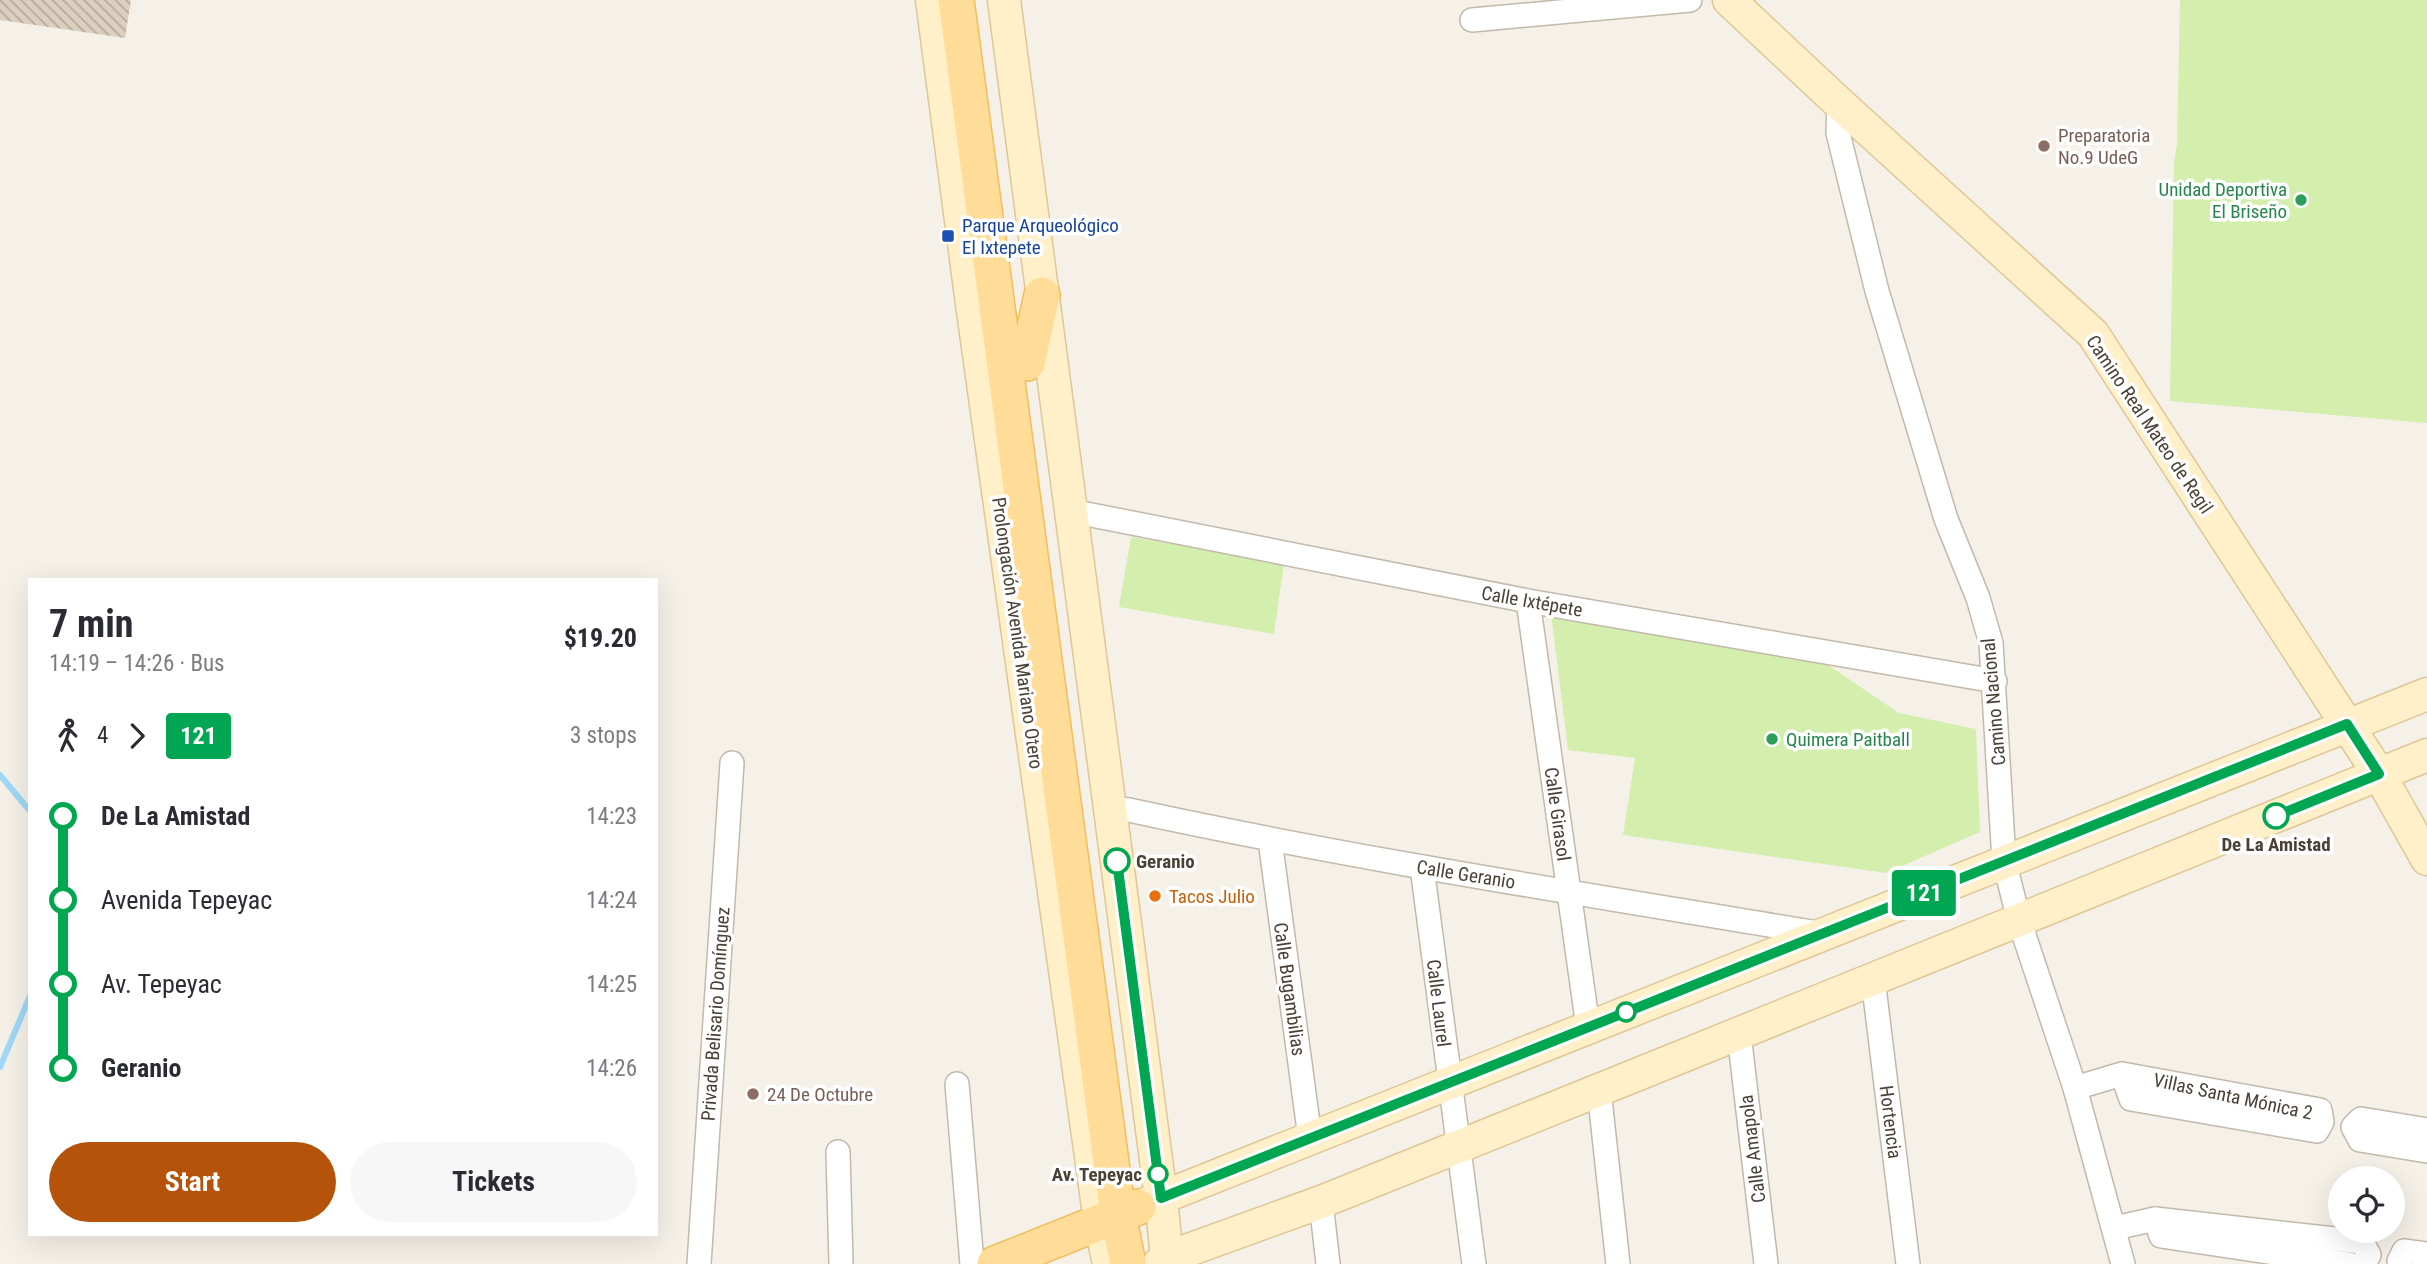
<!DOCTYPE html>
<meta charset="utf-8">
<style>
:root{--surface:#fff;--page:#f7f7f7;--text:#2b2b33;--muted:#7c7c81;--accent:#b45309}
body{margin:0;font-family:"Roboto Condensed",sans-serif;background:var(--page);color:var(--text);height:100vh;display:flex;flex-direction:column;font-size:26px;white-space:nowrap}
*{box-sizing:border-box;margin:0}
p{font-size:23px;color:var(--muted)}
.icon{flex:none;width:38px;height:38px;fill:none;stroke:currentColor;stroke-width:2;stroke-linecap:round;stroke-linejoin:round}
.map{position:relative;flex:1;overflow:hidden}
.details{position:absolute;left:28px;top:578px;width:630px;height:658px;display:flex;flex-direction:column;background:var(--surface);border-radius:0px;box-shadow:0 7px 28px #0002}
.details>*{flex:none}
.badge{padding:0 14px;border-radius:5px;font-size:24px;line-height:46px}
.fabs{position:absolute;left:2328px;top:1166px;display:grid;gap:14px}
.fabs a{display:grid;place-items:center;width:77px;height:77px;border-radius:50%;background:var(--surface);box-shadow:0 7px 28px #0002;font-size:35px}
.map>.badge{position:absolute;translate:-50% -50%;box-shadow:0 0 0 4px #fff}
.legs{display:flex;align-items:center;gap:10px;height:77px;padding:0 21px;font-size:23px}
.legs p{margin-inline-start:auto}
.summary{display:flex;align-items:center;justify-content:space-between;height:119px;padding:0 21px}
h1{font-size:38px;font-weight:700;line-height:52px}
.cta{display:flex;gap:14px;margin-top:auto;padding:14px 21px}
.cta a{flex:1;height:80px;border-radius:42px;background:var(--accent);color:#fff;font-size:28px;font-weight:700;line-height:80px;text-align:center}
.cta a+a{background:var(--page);color:var(--text)}
ul{padding:0 21px;list-style:none}
li{display:flex;align-items:center;gap:24px;height:84px;font-size:26px}
li i{display:grid;place-items:center;width:10px;height:100%;margin:0 9px;background:currentColor}
li i::after{content:'';width:18px;height:18px;margin:-9px;border:5px solid;border-radius:50%;background:var(--surface)}
li p{margin-inline-start:auto}
li:first-child i{background:linear-gradient(#0000 50%,currentColor 0)}
li:last-child i{background:linear-gradient(currentColor 50%,#0000 0)}
.map>svg:first-child{display:block}
.grass{fill:#d4eead}
.lines{fill:none;stroke-linecap:round;stroke-linejoin:round}
.stream{stroke:#9fd8f8;stroke-width:6}
.building{fill:url(#building-back-hatch)}
.street-casing{stroke:#c2b9aa;stroke-width:26}
.secondary-casing{stroke:#dec795;stroke-width:35}
.primary-casing{stroke:#f1bd5b;stroke-width:38}
.street{stroke:#fff;stroke-width:23}
.secondary{stroke:#fff0c9;stroke-width:32}
.primary{stroke:#ffdd98;stroke-width:35}
.line-1-casing{stroke:#fff;stroke-width:16}
.line-1{stroke:#00a651;stroke-width:10}
.education-dot{fill:#8d6e63;stroke:#fff;stroke-width:2.5}
.leisure-dot{fill:#2e9e5b;stroke:#fff;stroke-width:2.5}
.transit-dot{fill:#1a4fb4;stroke:#fff;stroke-width:2.5}
.stop-1-dot{fill:#fff;stroke:#00a651;stroke-width:3.5}
.food-dot{fill:#e8710a;stroke:#fff;stroke-width:2.5}
.labels{text-anchor:middle;stroke-width:7;stroke-linejoin:round;paint-order:stroke}
.education-label{font-size:19px;fill:#785e54;stroke:#fff;text-anchor:start}
.leisure-label{font-size:19px;fill:#27864d;stroke:#fff;text-anchor:end}
.transit-label{font-size:19px;fill:#164399;stroke:#fff;text-anchor:start}
.street-label{font-size:19px;fill:#4a4136;stroke:#fff}
.stop-label{font-size:19px;font-weight:bold;fill:#4a4136;stroke:#fff}
.food-label{font-size:19px;fill:#c56008;stroke:#fff;text-anchor:start}
</style>
<div class="map">
<svg width="2427" height="1264" viewBox="0 0 2427 1264">
<defs>
<pattern id="building-back-hatch" width="6" height="6" patternUnits="userSpaceOnUse" patternTransform="scale(1.75)"><rect width="6" height="6" fill="#dccfbf"/><path d="M-1 5l2 2M0 0l6 6M5-1l2 2" fill="none" stroke="#b4aa9c"/></pattern>
</defs>
<rect width="100%" height="100%" fill="#f6f1e8"/>
<g class="grass">
<path d="M 2180,0 L 2427,0 L 2427,423 L 2170,401 L 2174,162 L 2177,144 Z"/>
<path d="M 1131,537 L 1284,563 L 1274,634 L 1119,607 Z"/>
<path d="M 1551,614 L 1828,665 L 1899,713 L 1976,729 L 1980,832 L 1886,873 L 1623,835 L 1635,758 L 1568,750 Z"/>
</g>
<g class="lines">
<g class="stream">
<path d="M 0,775 L 30,811"/>
<path d="M 0,1067 L 30,996"/>
</g>
</g>
<path class="building" d="M 0,0 L 131,0 L 125,38 L 0,20 Z"/>
<g class="lines">
<defs>
<g id="street">
<path d="M 1472,20 L 1690,0"/>
<path d="M 1839,103 L 1838,133 L 1877,291 L 1946,519 L 1978,598 L 1991,643 L 2004,861 L 2019,920 L 2075,1088 L 2123,1264"/>
<path d="M 1071,511 L 1528,601 L 1995,681"/>
<path d="M 1528,601 L 1588,1027"/>
<path d="M 1110,808 L 1129,810 C 1359,860 1591,895 1823,934"/>
<path d="M 1270,840 L 1310,1138"/>
<path d="M 1422,867 L 1474,1264"/>
<path d="M 1873,979 L 1908,1264"/>
<path d="M 1739,1034 L 1766,1264"/>
<path d="M 957,1084 L 972,1264"/>
<path d="M 2075,1088 L 2122,1074 L 2320,1110 L 2322,1122 L 2317,1131 L 2131,1099 L 2122,1074"/>
<path d="M 1599,1090 L 1618,1264"/>
<path d="M 2427,1130 L 2361,1119 L 2353,1127 L 2360,1140 L 2427,1151"/>
<path d="M 838,1152 L 841,1264"/>
<path d="M 1321,1202 L 1328,1264"/>
<path d="M 2155,1219 L 2161,1236 L 2349,1264"/>
<path d="M 2115,1228 L 2155,1219 L 2362,1242 L 2369,1255 L 2363,1264"/>
<path d="M 699,1264 L 732,763"/>
<path d="M 2400,1264 L 2399,1261 L 2404,1251 L 2427,1254"/>
</g>
<g id="secondary">
<path d="M 932,0 L 972,304 L 1100,1221 L 1109,1264"/>
<path d="M 1004,0 L 1161,1198 L 1167,1259"/>
<path d="M 1729,0 L 1839,103 L 2093,334 L 2379,774 L 2427,859"/>
<path d="M 1138,1207 L 2427,694"/>
<path d="M 1159,1264 L 1183,1252 L 1321,1202 L 1599,1090 L 2427,755"/>
</g>
<g id="primary">
<path d="M 956,0 L 1118,1215 L 1128,1264"/>
<path d="M 1027,363 L 1042,295"/>
<path d="M 995,1264 L 1138,1207"/>
</g>
</defs>
<use href="#street" class="street-casing"/>
<use href="#secondary" class="secondary-casing"/>
<use href="#primary" class="primary-casing"/>
<use href="#street" class="street"/>
<use href="#secondary" class="secondary"/>
<use href="#primary" class="primary"/>
</g>
<g class="lines">
<defs>
<path id="line-1" d="M 1117,861 L 1161,1198 L 2347,724 L 2379,774 L 2276,816"/>
</defs>
<use href="#line-1" class="line-1-casing"/>
<use href="#line-1" class="line-1"/>
</g>
<g class="education-dot">
<circle cx="2044" cy="146" r="7"/>
<circle cx="753" cy="1094" r="7"/>
</g>
<g class="leisure-dot">
<circle cx="2301" cy="200" r="7"/>
<circle cx="1772" cy="739" r="7"/>
</g>
<rect class="transit-dot" x="941" y="229" width="14" height="14" rx="3.5"/>
<g class="stop-1-dot">
<circle cx="2276" cy="816" r="12"/>
<circle cx="1117" cy="861" r="12"/>
<circle cx="1626" cy="1012" r="9"/>
<circle cx="1158" cy="1174" r="9"/>
</g>
<circle class="food-dot" cx="1155" cy="896" r="7"/>
<g class="labels">
<g class="education-label">
<text x="2058" y="142">Preparatoria<tspan x="2058" dy="22">No.9 UdeG</tspan></text>
<text x="767" y="1101">24 De Octubre</text>
</g>
<g class="leisure-label">
<text x="2287" y="196">Unidad Deportiva<tspan x="2287" dy="22">El Briseño</tspan></text>
<text x="1786" y="746" text-anchor="start">Quimera Paitball</text>
</g>
<g class="transit-label">
<text x="962" y="232">Parque Arqueológico<tspan x="962" dy="22">El Ixtepete</tspan></text>
</g>
<g class="street-label">
<text transform="translate(2150 424) rotate(56)" y="7">Camino Real Mateo de Regil</text>
<text transform="translate(1532 601) rotate(10)" y="7">Calle Ixtépete</text>
<text transform="translate(1018 633) rotate(82)" y="7">Prolongación Avenida Mariano Otero</text>
<text transform="translate(1993 702) rotate(-95)" y="7">Camino Nacional</text>
<text transform="translate(1558 814) rotate(82)" y="7">Calle Girasol</text>
<text transform="translate(1466 874) rotate(9)" y="7">Calle Geranio</text>
<text transform="translate(1290 989) rotate(82)" y="7">Calle Bugambilias</text>
<text transform="translate(1439 1003) rotate(83)" y="7">Calle Laurel</text>
<text transform="translate(715 1014) rotate(-86)" y="7">Privada Belisario Domínguez</text>
<text transform="translate(2233 1096) rotate(12)" y="7">Villas Santa Mónica 2</text>
<text transform="translate(1891 1122) rotate(83)" y="7">Hortencia</text>
<text transform="translate(1752 1149) rotate(-97)" y="7">Calle Amapola</text>
</g>
<g class="stop-label">
<text x="2276" y="851">De La Amistad</text>
<text x="1136" y="868" text-anchor="start">Geranio</text>
<text x="1142" y="1181" text-anchor="end">Av. Tepeyac</text>
</g>
<g class="food-label">
<text x="1169" y="903">Tacos Julio</text>
</g>
</g>
</svg>
<div class="fabs">
<a><svg class="icon" aria-label="locate" viewBox="0 0 24 24"><circle cx="12" cy="12" r="6"/><path d="M12 2v4M12 18v4M2 12h4M18 12h4"/></svg></a>
</div>
<b class="badge" style="left:1924px;top:893px;background:#00a651;color:#fff">121</b>
<section class="details">
<div class="summary"><div><h1>7 min</h1><p>14:19 – 14:26 · Bus</p></div><b>$19.20</b></div>
<div class="legs"><svg class="icon" aria-label="walk" viewBox="0 0 24 24"><circle cx="13" cy="4" r="2"/><path d="M13 8l-2 6 4 7M11 14l-3 7M7 12l3-4h3l4 4"/></svg>4<svg class="icon" aria-label="forward" viewBox="0 0 24 24"><path d="M9 5l7 7-7 7"/></svg><b class="badge" style="background:#00a651;color:#fff">121</b><p>3 stops</p></div>
<ul>
<li><i style="color:#00a651"></i><b>De La Amistad</b><p>14:23</p></li>
<li><i style="color:#00a651"></i><span>Avenida Tepeyac</span><p>14:24</p></li>
<li><i style="color:#00a651"></i><span>Av. Tepeyac</span><p>14:25</p></li>
<li><i style="color:#00a651"></i><b>Geranio</b><p>14:26</p></li>
</ul>
<div class="cta"><a>Start</a><a>Tickets</a></div>
</section>
</div>
